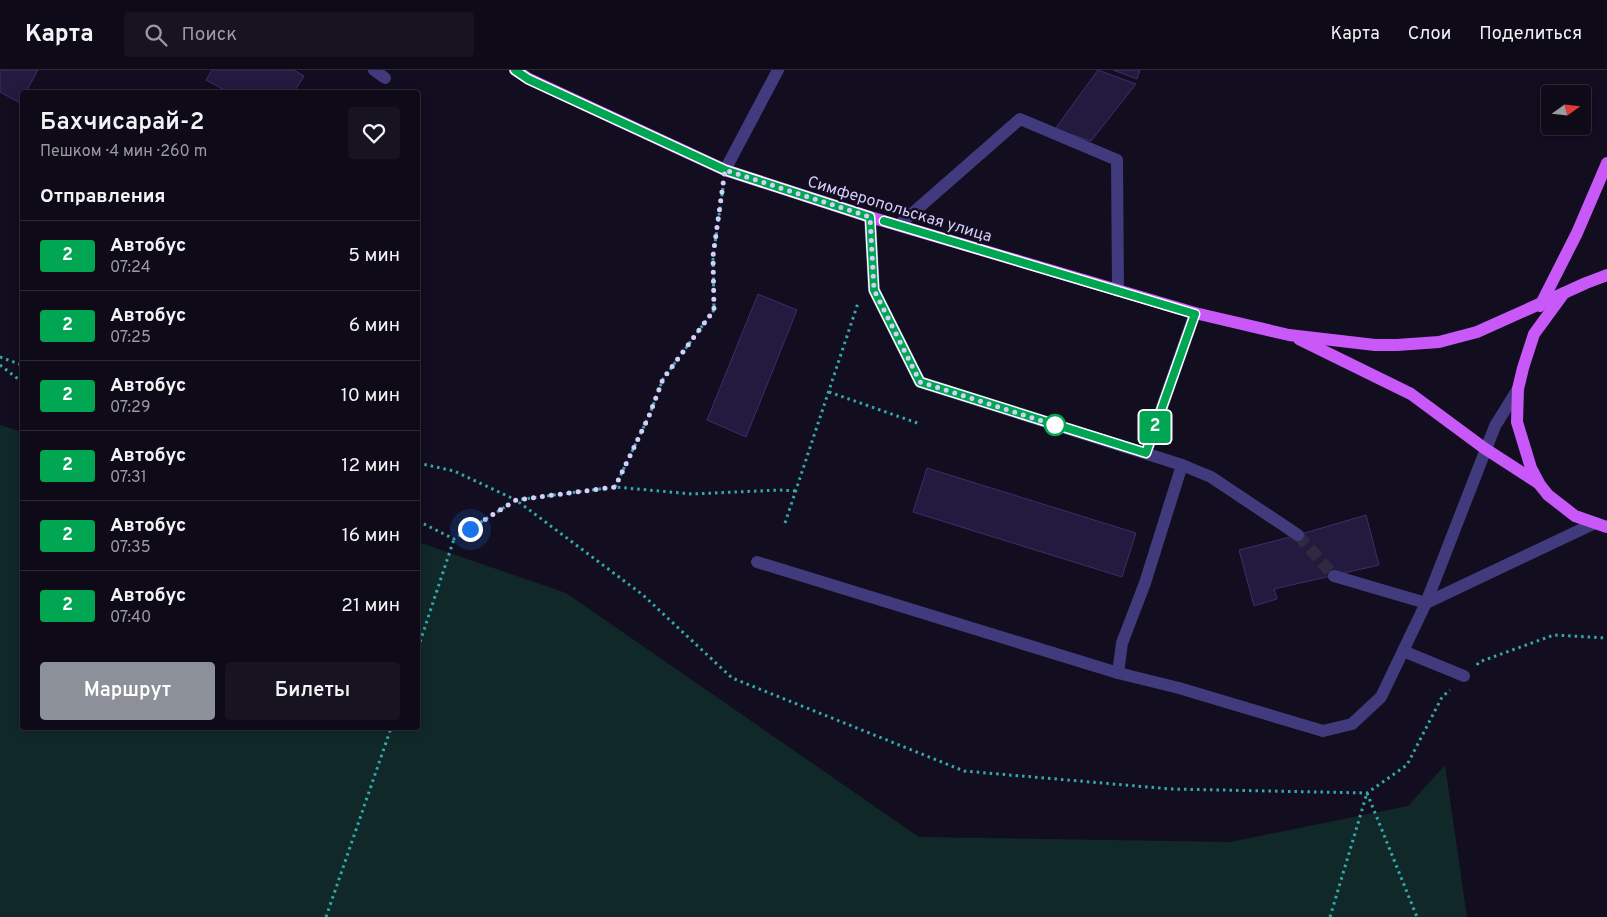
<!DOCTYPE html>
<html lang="ru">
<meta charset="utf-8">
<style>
:root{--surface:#0e0a17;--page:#171320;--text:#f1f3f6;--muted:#9b9aa1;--line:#2e2b36;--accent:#8c9099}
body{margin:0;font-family:Overpass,sans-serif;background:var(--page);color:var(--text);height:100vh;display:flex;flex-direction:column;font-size:19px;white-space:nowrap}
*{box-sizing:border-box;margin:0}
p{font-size:16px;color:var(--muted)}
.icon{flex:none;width:28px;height:28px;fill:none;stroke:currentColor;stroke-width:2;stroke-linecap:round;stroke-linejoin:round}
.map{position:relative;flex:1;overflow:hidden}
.sheet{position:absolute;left:20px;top:20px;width:400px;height:640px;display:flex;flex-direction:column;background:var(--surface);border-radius:5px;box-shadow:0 2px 12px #0003,0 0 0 1px var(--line)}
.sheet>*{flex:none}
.badge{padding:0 10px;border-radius:4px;font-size:18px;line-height:32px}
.needle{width:32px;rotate:75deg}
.buttons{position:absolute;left:1541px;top:15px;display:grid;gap:10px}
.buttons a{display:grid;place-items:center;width:50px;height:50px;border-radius:5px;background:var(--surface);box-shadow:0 2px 12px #0003,0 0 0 1px var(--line);font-size:25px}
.you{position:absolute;width:25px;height:25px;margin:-12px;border:4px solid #fff;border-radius:50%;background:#1a73e8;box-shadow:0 0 0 8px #1a73e833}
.map>.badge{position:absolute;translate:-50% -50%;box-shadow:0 0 0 2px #fff}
h2{padding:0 20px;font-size:19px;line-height:45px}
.round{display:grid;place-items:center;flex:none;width:52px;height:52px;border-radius:5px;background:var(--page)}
.overview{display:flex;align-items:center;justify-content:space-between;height:85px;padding:0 20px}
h1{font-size:24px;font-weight:600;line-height:38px}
.primary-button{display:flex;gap:10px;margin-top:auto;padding:10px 20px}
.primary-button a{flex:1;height:58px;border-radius:5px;background:var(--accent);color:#fff;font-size:20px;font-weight:600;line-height:58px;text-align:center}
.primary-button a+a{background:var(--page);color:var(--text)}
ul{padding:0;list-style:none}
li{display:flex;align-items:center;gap:15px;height:70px;padding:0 20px;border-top:1px solid var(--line)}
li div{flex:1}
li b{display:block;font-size:19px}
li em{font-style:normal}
li .badge{min-width:55px;font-weight:700;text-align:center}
header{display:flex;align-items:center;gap:30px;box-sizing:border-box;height:70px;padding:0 25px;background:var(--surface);border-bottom:1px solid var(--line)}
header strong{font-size:24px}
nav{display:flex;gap:28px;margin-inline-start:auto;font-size:18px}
.search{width:350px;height:45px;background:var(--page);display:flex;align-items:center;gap:12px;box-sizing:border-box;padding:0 18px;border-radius:5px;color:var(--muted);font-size:19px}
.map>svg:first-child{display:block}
.green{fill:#112829}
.building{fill:#241a3f;stroke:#3e2d6a}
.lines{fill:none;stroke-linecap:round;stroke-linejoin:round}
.minor-tunnel{stroke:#2f2a40;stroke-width:12;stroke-dasharray:12 6;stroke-linecap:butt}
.path{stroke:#32aaac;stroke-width:3;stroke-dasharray:2.5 4;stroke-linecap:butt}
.minor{stroke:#413a7c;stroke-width:12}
.major{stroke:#c859f8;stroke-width:12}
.line-casing{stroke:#fff;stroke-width:11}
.line{stroke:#00a651;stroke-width:8}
.walk{stroke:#d6cdfd;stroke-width:5;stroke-dasharray:0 9}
.stop-dot{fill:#fff;stroke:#00a651;stroke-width:2.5}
.labels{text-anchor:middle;stroke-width:5;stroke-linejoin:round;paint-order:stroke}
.street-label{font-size:16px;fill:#d6cdfd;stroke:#120d1f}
</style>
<header>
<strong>Карта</strong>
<div class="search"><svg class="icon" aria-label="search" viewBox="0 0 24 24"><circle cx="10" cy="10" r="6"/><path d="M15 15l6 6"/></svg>Поиск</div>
<nav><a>Карта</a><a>Слои</a><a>Поделиться</a></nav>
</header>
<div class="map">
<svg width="1607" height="847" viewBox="0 0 1607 847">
<rect width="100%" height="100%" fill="#120d1f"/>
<path class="green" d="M 0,355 L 22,362 L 22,658 L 418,658 L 418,472 L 566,523 L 919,767 L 1230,772 L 1408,736 L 1445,695 L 1467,847 L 0,847 Z"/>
<g class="building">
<path d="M 0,0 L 38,0 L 26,22 L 22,22 L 22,28 L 20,33 L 0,22 Z"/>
<path d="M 212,0 L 294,0 L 304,6 L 294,22 L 228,22 L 206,10 Z"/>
<path d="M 1098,0 L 1136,14 L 1091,71 L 1055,59 Z"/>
<path d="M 1113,0 L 1140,0 L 1137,9 Z"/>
<path d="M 758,224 L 797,240 L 746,367 L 707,350 Z"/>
<path d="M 927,398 L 1136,463 L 1122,507 L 913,442 Z"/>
<path d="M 1366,445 L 1379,495 L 1274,519 L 1277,529 L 1254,536 L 1239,480 L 1298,465 Z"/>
</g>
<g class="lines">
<path class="minor-tunnel" d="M 1298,465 L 1334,506"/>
<g class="path">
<path d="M 0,287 L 22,295"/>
<path d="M 0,295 L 22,312"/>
<path d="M 829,322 L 920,354"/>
<path d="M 418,393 L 454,401 L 516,430 L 615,417 L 692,424 L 780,420 L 796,421"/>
<path d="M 615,417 L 649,346 L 663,309 L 714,240 L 713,187 L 723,118"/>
<path d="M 418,451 L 454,469 L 516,430 L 643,525 L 732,608 L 964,701 L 1171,719 L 1367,723 L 1407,695 L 1442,627 L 1450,620"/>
<path d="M 785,453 L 858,233"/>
<path d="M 418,578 L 454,469"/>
<path d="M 1477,595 L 1479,592 L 1554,565 L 1607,568"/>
<path d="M 1367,723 L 1417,847"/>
<path d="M 326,847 L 391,658"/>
<path d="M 1330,847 L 1367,723"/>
</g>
<g class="minor">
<path d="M 374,0 L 385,8"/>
<path d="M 725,100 L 778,0"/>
<path d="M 870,147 L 874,220 L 920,312 L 1182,395 L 1211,407 L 1298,465"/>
<path d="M 899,155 L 1020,49 L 1117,90 L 1118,221"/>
<path d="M 1146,383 L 1195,243"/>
<path d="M 1182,395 L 1145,513 L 1122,573 L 1118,603 L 1179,618 L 1323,661 L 1352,654 L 1381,627 L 1426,533 L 1495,356 L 1518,319"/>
<path d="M 757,492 L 1118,603"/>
<path d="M 1334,506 L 1426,533 L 1595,453"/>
<path d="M 1403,581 L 1464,606"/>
</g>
<g class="major">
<path d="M 515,0 L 529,9 L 725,100 L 870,147 L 1195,243 L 1289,265 L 1375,275 L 1397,275 L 1439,272 L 1477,262 L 1564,223"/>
<path d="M 1607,205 L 1586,213 L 1564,223 L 1534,264 L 1523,298 L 1518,319 L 1517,352 L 1531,398 L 1540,415 L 1548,425 L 1575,446 L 1607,457"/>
<path d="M 1540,236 L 1577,163 L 1607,93"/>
<path d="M 1299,269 L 1411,324 L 1484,378 L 1538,413"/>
</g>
</g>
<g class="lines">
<defs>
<path id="line" d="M 515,0 L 528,9 L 725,100 L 870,147 L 874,220 L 920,312 L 1146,383 L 1195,244 L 884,151"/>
</defs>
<use href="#line" class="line-casing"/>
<use href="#line" class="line"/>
<path class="walk" d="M 470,459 L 516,430 L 615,417 L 649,346 L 663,309 L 714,240 L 713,186 L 725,100 L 870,147 L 874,220 L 920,312 L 1055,355"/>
</g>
<circle class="stop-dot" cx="1055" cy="355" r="10"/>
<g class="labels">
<g class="street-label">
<text transform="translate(900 138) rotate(17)" y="6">Симферопольская улица</text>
</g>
</g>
</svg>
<div class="buttons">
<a><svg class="needle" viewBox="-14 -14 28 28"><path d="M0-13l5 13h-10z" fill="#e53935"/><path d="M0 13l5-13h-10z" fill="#9b9aa1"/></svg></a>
</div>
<div class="you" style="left:470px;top:459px"></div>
<b class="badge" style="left:1155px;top:357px;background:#00a651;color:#fff">2</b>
<section class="sheet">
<div class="overview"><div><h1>Бахчисарай-2</h1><p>Пешком · 4 мин · 260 m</p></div><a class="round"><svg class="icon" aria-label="heart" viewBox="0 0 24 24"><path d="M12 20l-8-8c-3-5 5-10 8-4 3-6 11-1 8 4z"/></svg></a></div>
<h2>Отправления</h2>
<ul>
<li><span class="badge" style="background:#00a651;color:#fff">2</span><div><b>Автобус</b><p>07:24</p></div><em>5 мин</em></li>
<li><span class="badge" style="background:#00a651;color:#fff">2</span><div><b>Автобус</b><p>07:25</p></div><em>6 мин</em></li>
<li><span class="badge" style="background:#00a651;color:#fff">2</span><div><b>Автобус</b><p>07:29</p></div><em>10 мин</em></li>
<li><span class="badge" style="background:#00a651;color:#fff">2</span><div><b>Автобус</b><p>07:31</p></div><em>12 мин</em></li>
<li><span class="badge" style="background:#00a651;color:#fff">2</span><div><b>Автобус</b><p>07:35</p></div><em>16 мин</em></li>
<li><span class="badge" style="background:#00a651;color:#fff">2</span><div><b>Автобус</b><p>07:40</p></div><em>21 мин</em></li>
</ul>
<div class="primary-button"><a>Маршрут</a><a>Билеты</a></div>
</section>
</div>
